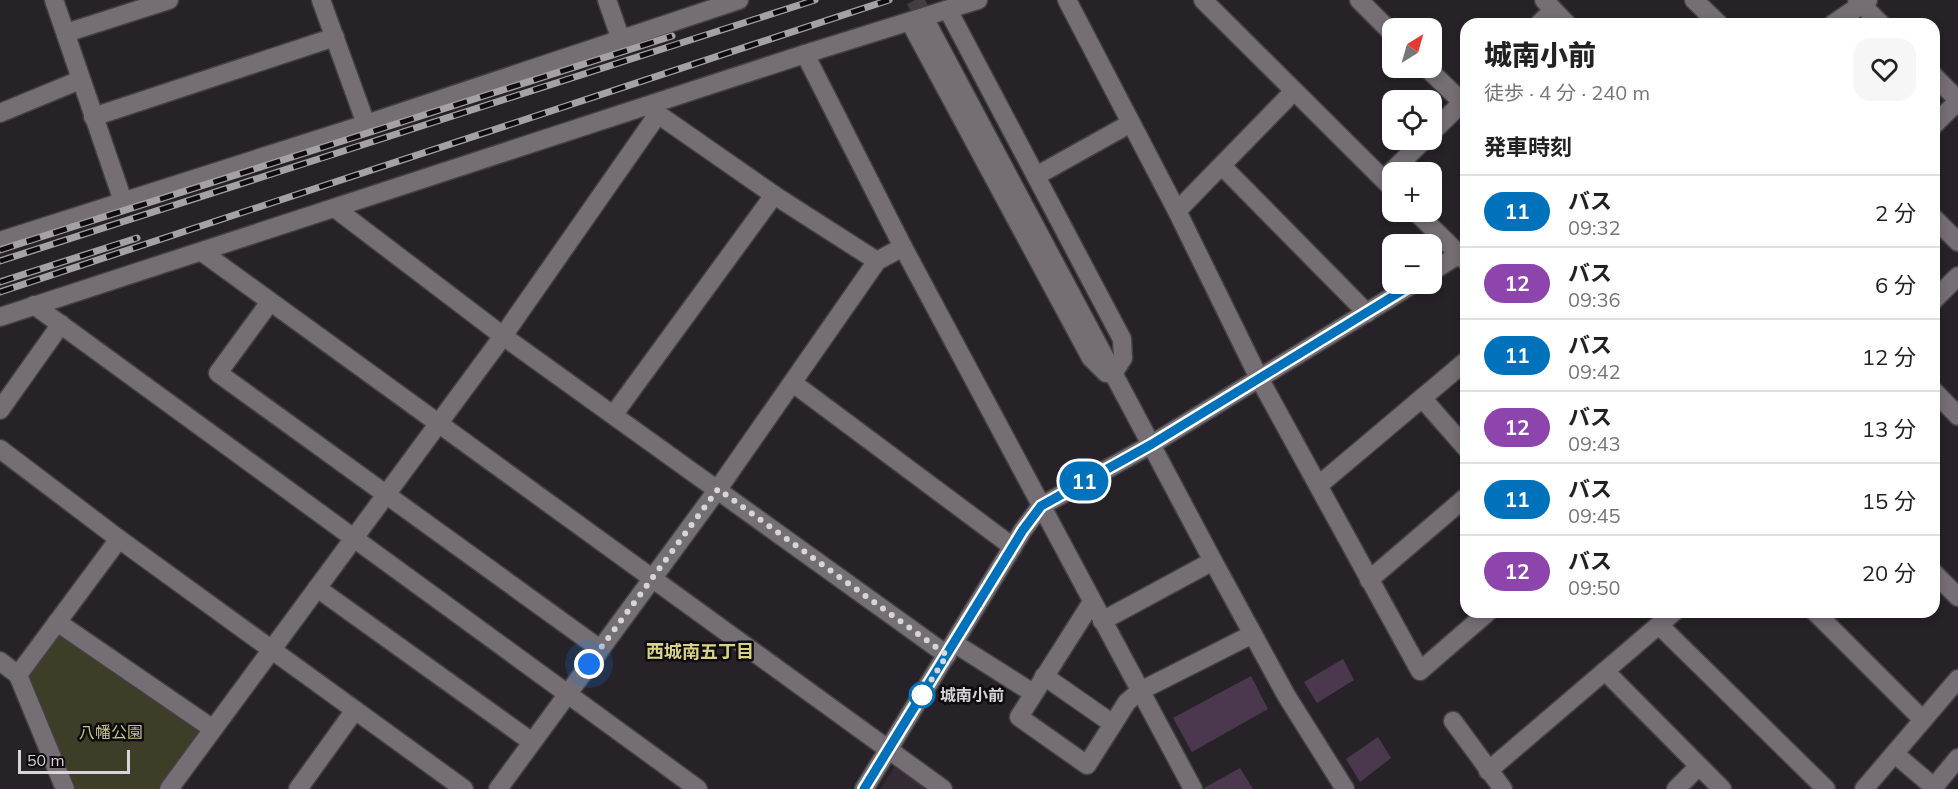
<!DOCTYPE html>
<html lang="ja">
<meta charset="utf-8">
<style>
:root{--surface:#fff;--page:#f6f6f6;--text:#222;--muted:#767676;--line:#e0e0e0}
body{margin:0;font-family:Mulish,"Noto Sans JP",sans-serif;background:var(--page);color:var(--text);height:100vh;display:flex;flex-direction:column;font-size:22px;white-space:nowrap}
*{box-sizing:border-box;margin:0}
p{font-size:20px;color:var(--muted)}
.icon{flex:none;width:33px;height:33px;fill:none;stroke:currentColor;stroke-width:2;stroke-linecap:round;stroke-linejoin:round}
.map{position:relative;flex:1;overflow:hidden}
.details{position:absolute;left:1460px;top:18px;width:480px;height:600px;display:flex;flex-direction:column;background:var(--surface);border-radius:18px;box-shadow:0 3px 9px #0003}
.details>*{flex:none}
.badge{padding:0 12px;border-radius:20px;font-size:21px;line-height:39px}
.needle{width:39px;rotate:37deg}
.controls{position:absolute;left:1382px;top:18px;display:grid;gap:12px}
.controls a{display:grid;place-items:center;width:60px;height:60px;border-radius:12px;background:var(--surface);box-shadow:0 3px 9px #0003;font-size:30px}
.scale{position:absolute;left:18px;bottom:15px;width:112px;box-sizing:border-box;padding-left:6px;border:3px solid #d8d5d8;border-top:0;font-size:16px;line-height:21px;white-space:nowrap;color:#d8d5d8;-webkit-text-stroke:4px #0e0c0e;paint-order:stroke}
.you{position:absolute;width:30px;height:30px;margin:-15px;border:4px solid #fff;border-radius:50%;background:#1a73e8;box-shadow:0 0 0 9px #1a73e833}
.map>.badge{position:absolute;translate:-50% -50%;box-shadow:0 0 0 3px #fff}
h2{padding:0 24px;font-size:22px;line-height:54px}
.round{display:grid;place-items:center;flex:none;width:63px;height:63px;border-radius:18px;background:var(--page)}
.summary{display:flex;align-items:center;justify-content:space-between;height:102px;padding:0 24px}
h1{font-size:28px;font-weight:800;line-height:45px}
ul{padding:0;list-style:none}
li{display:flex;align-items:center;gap:18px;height:72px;padding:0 24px;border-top:2px solid var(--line)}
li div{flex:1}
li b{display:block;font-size:22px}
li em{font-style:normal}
li .badge{min-width:66px;font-weight:700;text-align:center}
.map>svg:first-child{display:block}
.built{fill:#332a33}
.green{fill:#3e3d27}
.building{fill:#4c384e}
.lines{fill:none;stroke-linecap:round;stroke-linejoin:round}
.minor-tunnel{stroke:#413d42;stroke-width:18;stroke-dasharray:18 9;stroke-linecap:butt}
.minor-casing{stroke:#434043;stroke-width:21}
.minor{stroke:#756f75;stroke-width:18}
.rail-casing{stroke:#a5a1a5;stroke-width:7}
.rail{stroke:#0e0c0e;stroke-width:4.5;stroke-dasharray:14;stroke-linecap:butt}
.line-casing{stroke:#fff;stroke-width:14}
.line{stroke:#0072bc;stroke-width:9}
.walk{stroke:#d8d5d8;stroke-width:6;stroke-dasharray:0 10.8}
.stop-dot{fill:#fff;stroke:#0072bc;stroke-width:3}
.labels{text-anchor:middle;stroke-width:5;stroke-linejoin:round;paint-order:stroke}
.stop-label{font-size:16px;font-weight:bold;fill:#d8d5d8;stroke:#0e0c0e;text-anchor:start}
.park-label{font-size:16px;fill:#c4c28a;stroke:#0e0c0e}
.neighbourhood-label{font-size:18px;font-weight:bold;fill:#d7d385;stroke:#0e0c0e}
</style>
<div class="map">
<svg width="1958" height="789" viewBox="0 0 1958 789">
<rect width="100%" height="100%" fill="#262227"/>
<path class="built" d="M 896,765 L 931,789 L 880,789 Z"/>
<path class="green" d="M 59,628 L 207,729 L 164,789 L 72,789 L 24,676 Z"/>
<g class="building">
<path d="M 1343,659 L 1354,680 L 1317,703 L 1304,682 Z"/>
<path d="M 1251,676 L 1268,709 L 1192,752 L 1173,718 Z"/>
<path d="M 1378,737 L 1391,758 L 1360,782 L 1346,759 Z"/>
<path d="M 1240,768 L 1253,789 L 1204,789 L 1204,788 Z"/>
</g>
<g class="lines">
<path class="minor-tunnel" d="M 915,0 L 928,25"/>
<defs>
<g id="minor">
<path d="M 54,0 L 123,201"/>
<path d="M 321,0 L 366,124"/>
<path d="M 607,0 L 621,40"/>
<path d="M 978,0 L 805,54 L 903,247 L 1193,789"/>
<path d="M 1067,0 L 1177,211 L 1259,378 L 1420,671 L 1488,612"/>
<path d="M 1203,0 L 1392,188"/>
<path d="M 1359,0 L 1392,33"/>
<path d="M 1544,0 L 1567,24"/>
<path d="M 1694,0 L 1719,24"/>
<path d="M 1857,0 L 1881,24"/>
<path d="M 948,10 L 1122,339 L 1123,358 L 1114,372"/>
<path d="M 910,22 L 1091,358 L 1106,373 L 1109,373"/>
<path d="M 1539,24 L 1553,10"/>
<path d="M 1833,24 L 1868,0"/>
<path d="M 928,25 L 1213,561 L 1286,695 L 1345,789"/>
<path d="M 66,33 L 169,0"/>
<path d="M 1427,68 L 1462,102"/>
<path d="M 1934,76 L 1958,100"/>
<path d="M 649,108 L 774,195 L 877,261"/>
<path d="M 0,113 L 80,80"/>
<path d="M 93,117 L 335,37"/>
<path d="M 1934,125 L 1958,101"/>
<path d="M 1431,133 L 1466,99"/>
<path d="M 1222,166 L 1367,313"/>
<path d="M 1036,176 L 1131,123"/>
<path d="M 1384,179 L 1424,140"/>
<path d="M 336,209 L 503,336 L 947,655"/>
<path d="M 1177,211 L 1294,91"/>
<path d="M 1416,212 L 1466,261"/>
<path d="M 1934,218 L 1958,242"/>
<path d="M 0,241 L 366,124 L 739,0"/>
<path d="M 202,252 L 943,789"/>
<path d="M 1431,272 L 1466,250"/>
<path d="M 1934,300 L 1958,276"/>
<path d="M 270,302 L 218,373 L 600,649"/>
<path d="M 34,305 L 698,789"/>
<path d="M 0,317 L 805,54"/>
<path d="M 793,383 L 1013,547"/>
<path d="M 1934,391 L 1958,416"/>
<path d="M 1422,398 L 1466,448"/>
<path d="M 0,410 L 61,324"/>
<path d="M 614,414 L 774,195"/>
<path d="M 0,449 L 119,539 L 464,789"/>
<path d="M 1319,485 L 1466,361"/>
<path d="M 1934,573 L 1958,597"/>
<path d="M 1369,580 L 1466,497"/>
<path d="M 317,588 L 532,742"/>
<path d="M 1092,602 L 1019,717 L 1087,765 L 1127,702 L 1140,691 L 1253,634"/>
<path d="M 1815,612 L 1923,720"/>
<path d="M 1102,621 L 1213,561"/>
<path d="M 57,622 L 213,729"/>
<path d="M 1659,625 L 1826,789"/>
<path d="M 954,643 L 1033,693"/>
<path d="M 0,661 L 18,675 L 65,789"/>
<path d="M 1605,671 L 1722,789"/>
<path d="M 18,675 L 119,539"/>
<path d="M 1044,676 L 1113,724"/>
<path d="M 1453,721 L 1503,789"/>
<path d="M 1895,754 L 1936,789"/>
<path d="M 1488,771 L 1674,612"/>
<path d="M 1934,787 L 1958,758"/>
<path d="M 169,789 L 503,336 L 658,114"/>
<path d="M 298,789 L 355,710"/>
<path d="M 498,789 L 718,489 L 877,261 L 903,247"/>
<path d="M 864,789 L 1023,530 L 1041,506 L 1152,444 L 1413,284"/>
<path d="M 1676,789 L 1699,766"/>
<path d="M 1864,789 L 1958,679"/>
</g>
</defs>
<use href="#minor" class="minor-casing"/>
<use href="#minor" class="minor"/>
<defs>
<g id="rail">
<path d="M 0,250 L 672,36"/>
<path d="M 0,261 L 815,0"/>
<path d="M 0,282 L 137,238"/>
<path d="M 0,292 L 889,0"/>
</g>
</defs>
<use href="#rail" class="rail-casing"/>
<use href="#rail" class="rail"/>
</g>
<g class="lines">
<defs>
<path id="line" d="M 864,789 L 1023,530 L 1041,506 L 1152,444 L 1413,284"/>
</defs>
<use href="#line" class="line-casing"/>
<use href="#line" class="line"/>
<path class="walk" d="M 589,664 L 718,489 L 947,655 L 922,695"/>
</g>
<circle class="stop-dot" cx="922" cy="695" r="12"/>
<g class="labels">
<g class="stop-label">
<text x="940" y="701">城南小前</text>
</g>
<g class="park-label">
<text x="111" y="738">八幡公園</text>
</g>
<g class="neighbourhood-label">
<text x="700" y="658">西城南五丁目</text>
</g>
</g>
</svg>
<div class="controls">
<a><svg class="needle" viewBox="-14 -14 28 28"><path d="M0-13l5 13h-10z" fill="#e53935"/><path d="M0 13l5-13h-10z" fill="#767676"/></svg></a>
<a><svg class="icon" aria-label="locate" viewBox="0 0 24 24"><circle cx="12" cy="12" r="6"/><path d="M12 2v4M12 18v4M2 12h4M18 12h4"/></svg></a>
<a>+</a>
<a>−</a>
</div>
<div class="scale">50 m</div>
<div class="you" style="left:589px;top:664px"></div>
<b class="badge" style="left:1084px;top:481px;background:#0072bc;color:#fff">11</b>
<section class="details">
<div class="summary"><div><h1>城南小前</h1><p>徒歩 · 4 分 · 240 m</p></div><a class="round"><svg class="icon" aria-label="heart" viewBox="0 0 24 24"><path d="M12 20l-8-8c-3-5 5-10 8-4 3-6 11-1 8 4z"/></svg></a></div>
<h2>発車時刻</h2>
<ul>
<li><span class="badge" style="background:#0072bc;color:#fff">11</span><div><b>バス</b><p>09:32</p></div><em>2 分</em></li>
<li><span class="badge" style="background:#8e44ad;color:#fff">12</span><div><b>バス</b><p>09:36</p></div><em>6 分</em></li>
<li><span class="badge" style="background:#0072bc;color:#fff">11</span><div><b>バス</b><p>09:42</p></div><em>12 分</em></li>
<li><span class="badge" style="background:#8e44ad;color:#fff">12</span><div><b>バス</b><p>09:43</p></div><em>13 分</em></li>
<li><span class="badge" style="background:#0072bc;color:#fff">11</span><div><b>バス</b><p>09:45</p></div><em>15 分</em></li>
<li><span class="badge" style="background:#8e44ad;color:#fff">12</span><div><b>バス</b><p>09:50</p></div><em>20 分</em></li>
</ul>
</section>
</div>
